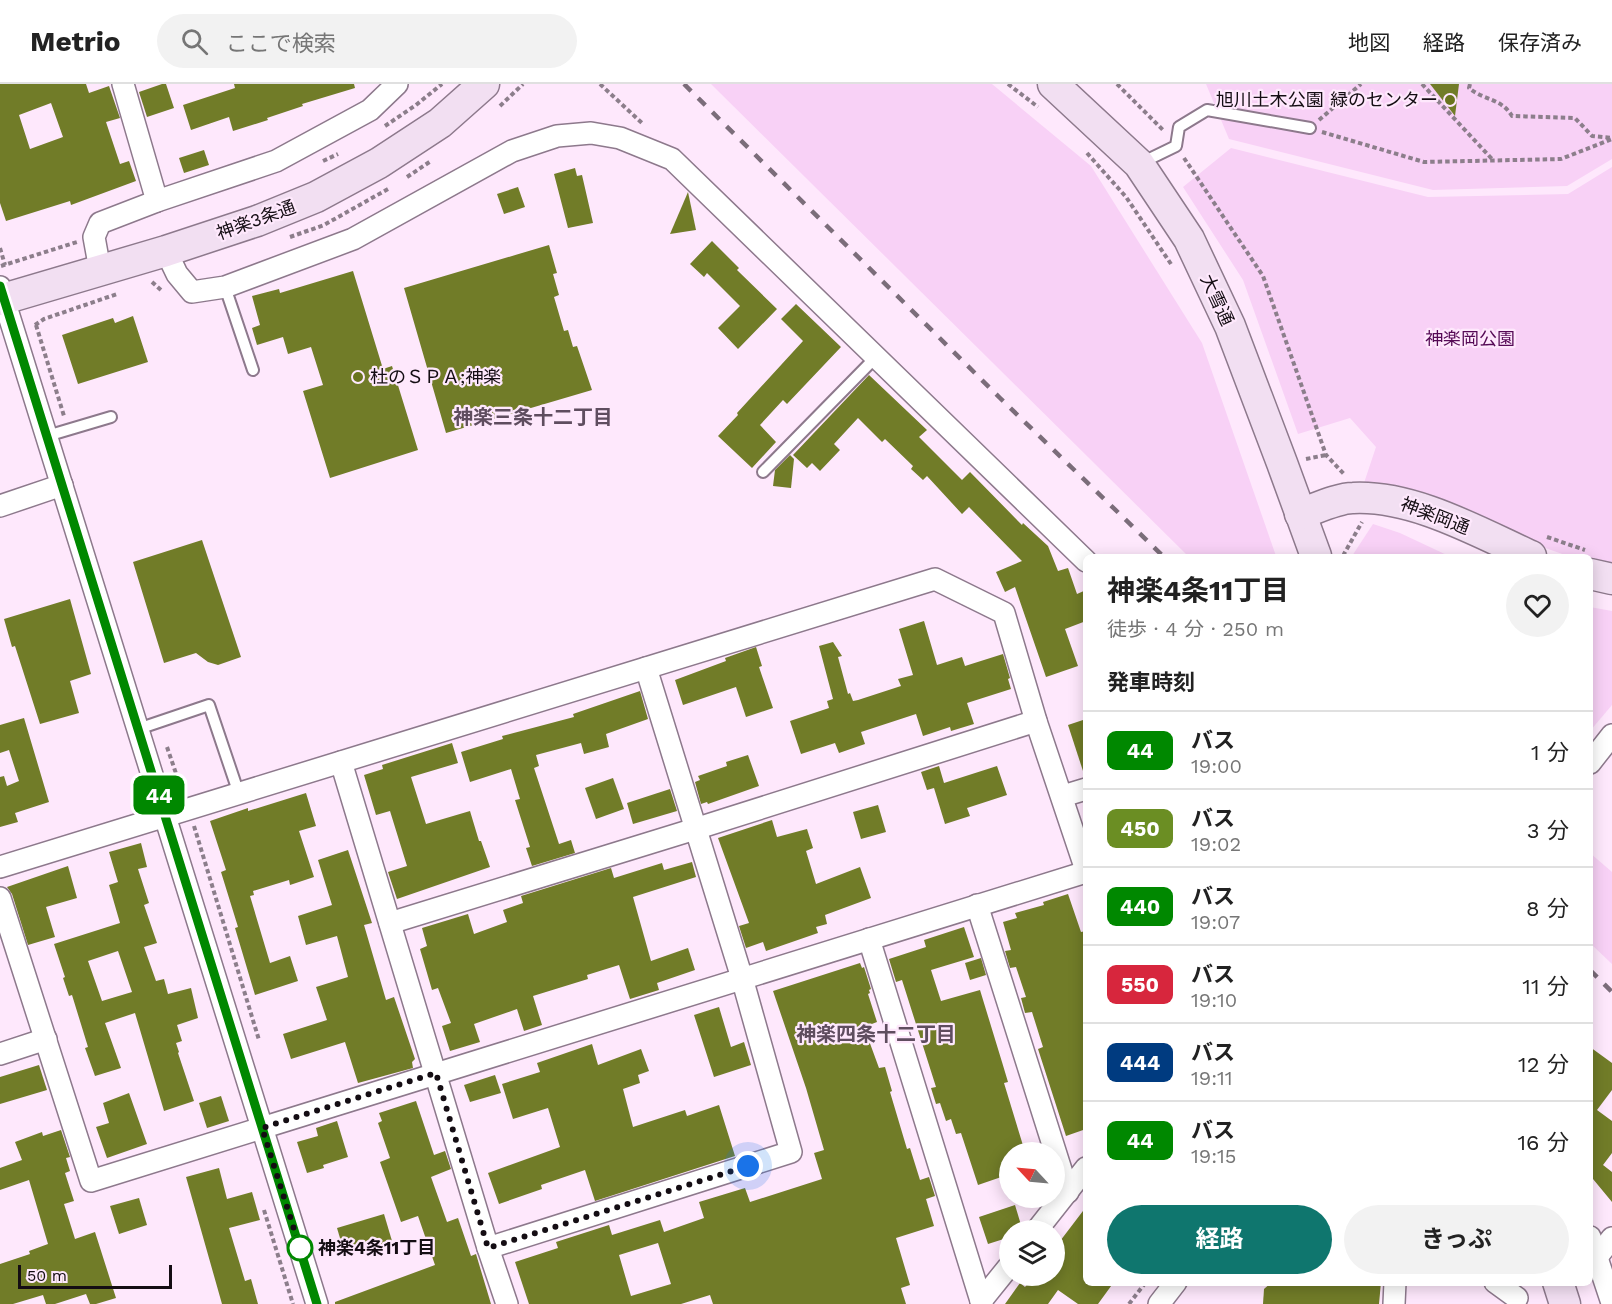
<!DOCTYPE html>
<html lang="ja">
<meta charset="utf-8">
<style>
:root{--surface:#fff;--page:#f2f2f2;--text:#222;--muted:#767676;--line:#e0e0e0;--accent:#0f766e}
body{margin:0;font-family:"Work Sans","Noto Sans JP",sans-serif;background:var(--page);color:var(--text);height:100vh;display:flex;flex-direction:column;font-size:22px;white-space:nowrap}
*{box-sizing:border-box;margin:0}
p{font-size:20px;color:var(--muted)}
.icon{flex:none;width:33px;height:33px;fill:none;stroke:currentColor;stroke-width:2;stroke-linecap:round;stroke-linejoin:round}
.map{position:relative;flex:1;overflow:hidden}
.side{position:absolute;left:1083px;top:470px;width:510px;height:732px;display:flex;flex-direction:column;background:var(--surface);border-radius:9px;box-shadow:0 3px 15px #0003}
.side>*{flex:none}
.badge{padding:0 12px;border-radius:9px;font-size:21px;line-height:39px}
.needle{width:39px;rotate:296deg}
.buttons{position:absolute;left:999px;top:1058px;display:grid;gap:12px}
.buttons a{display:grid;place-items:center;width:66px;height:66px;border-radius:50%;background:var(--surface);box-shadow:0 3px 15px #0003;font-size:30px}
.scale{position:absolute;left:18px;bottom:15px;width:154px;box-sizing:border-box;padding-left:6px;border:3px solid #140d13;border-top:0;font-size:16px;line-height:21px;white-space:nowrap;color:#140d13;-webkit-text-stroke:4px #fee8fc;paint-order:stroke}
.you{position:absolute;width:30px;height:30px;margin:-15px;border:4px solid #fff;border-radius:50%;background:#1a73e8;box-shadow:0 0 0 9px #1a73e833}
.map>.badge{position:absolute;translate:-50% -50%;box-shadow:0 0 0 3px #fff}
h2{padding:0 24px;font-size:22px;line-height:54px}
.round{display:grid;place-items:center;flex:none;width:63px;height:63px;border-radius:32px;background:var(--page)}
.headline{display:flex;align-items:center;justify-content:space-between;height:102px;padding:0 24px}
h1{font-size:28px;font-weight:700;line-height:45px}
.primary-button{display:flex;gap:12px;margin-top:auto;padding:12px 24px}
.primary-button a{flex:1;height:69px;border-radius:36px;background:var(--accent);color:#fff;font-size:24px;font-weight:700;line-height:69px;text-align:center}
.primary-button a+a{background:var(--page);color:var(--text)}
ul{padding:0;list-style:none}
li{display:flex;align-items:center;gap:18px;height:78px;padding:0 24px;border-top:2px solid var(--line)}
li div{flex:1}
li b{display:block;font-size:22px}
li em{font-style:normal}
li .badge{min-width:66px;font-weight:700;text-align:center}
header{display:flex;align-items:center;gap:36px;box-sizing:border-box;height:84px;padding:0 30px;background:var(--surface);border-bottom:2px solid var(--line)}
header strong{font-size:28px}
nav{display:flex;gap:33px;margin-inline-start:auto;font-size:21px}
.search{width:420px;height:54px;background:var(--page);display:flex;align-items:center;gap:15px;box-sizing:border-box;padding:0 21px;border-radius:33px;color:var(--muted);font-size:22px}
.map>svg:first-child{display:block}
.green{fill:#f8d1f6}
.building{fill:#717c28;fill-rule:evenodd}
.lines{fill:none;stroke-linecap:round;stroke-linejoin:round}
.lane-casing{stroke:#8d798c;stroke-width:14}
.street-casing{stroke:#8d798c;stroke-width:24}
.secondary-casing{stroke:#8d798c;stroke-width:33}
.path{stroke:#8c7e8b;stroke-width:4;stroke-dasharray:4.5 3;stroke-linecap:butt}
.lane{stroke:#fff;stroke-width:10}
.street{stroke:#fff;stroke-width:21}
.secondary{stroke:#f2dff2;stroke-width:30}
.rail{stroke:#7b6d7a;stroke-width:4.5;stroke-dasharray:10 10;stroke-linecap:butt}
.line-casing{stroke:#fff;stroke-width:14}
.line{stroke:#080;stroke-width:9}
.walk{stroke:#140d13;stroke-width:6;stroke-dasharray:0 10.8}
.poi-dot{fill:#69741e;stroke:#fee8fc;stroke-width:2}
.stop-dot{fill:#fff;stroke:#080;stroke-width:3}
.labels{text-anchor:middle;stroke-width:4.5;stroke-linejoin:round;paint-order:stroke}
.poi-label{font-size:18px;fill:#140d13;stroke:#fee8fc;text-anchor:end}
.street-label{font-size:18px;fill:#140d13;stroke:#fee8fc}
.park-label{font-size:18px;fill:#560a56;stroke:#fee8fc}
.stop-label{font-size:18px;font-weight:bold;fill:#140d13;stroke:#fee8fc;text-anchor:start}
.neighbourhood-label{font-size:20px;font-weight:bold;fill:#5f4d5f;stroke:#fee8fc}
</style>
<header>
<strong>Metrio</strong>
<div class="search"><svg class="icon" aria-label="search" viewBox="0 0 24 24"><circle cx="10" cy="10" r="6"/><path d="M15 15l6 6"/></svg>ここで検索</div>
<nav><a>地図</a><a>経路</a><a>保存済み</a></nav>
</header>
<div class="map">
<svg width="1612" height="1220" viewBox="0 0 1612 1220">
<rect width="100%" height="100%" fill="#fee8fc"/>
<g class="green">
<path d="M 711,0 L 992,0 L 1091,82 L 1202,259 L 1276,472 L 1188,472 Z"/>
<path d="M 1206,0 L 1612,0 L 1612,75 L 1567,102 L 1433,106 L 1229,55 Z"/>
<path d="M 1231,64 L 1428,113 L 1568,110 L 1612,83 L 1612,484 L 1590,480 L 1590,472 L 1568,472 L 1514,453 L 1362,405 L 1376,363 L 1350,334 L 1298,350 L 1243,196 L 1183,103 Z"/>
<path d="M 1373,440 L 1400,449 L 1449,472 L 1352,472 Z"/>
<path d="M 1590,523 L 1612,527 L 1612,621 L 1590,647 Z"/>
<path d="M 1590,769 L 1612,788 L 1612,880 L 1590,859 Z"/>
</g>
<g class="building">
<path d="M 0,0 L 86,0 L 89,9 L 109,2 L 120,34 L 106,38 L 120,80 L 129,77 L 136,97 L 71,121 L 70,117 L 6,137 L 0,119 ZM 51,19 L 63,53 L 30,65 L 19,31 Z"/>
<path d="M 162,0 L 166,0 L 174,24 L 147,33 L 139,8 Z"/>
<path d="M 234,0 L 354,0 L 355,4 L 302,20 L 303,22 L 267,34 L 268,36 L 233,47 L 229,33 L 191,46 L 183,21 L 235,4 Z"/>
<path d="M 1430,0 L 1459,0 L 1455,32 Z"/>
<path d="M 204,66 L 209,81 L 184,89 L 179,74 Z"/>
<path d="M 575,84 L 577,92 L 582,91 L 593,139 L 568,144 L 554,90 Z"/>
<path d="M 518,103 L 525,123 L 504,130 L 497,110 Z"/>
<path d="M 688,108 L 696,146 L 670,150 Z"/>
<path d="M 712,157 L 739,184 L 737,186 L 777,225 L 738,265 L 718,244 L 740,222 L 707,189 L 704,193 L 690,180 Z"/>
<path d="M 549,161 L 557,189 L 553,190 L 559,211 L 554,213 L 564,247 L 568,246 L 573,263 L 577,262 L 592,306 L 446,349 L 404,204 Z"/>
<path d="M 353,187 L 383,285 L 392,282 L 418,366 L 330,394 L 303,307 L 323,301 L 311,263 L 288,270 L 283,253 L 257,261 L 252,244 L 260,241 L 252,212 L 279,205 L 280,209 Z"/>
<path d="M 796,220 L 841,263 L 787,320 L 783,316 L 760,341 L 776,358 L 752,384 L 718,352 L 738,331 L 737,329 L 803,257 L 781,235 Z"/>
<path d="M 133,232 L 148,278 L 78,300 L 62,251 L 113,234 L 115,239 Z"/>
<path d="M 869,291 L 927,346 L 919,353 L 962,396 L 970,388 L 1022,441 L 1023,439 L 1048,462 L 1058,487 L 1068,484 L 1077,510 L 1086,506 L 1086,537 L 1065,545 L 1078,582 L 1046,593 L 1015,503 L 1005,508 L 996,488 L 1022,477 L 969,423 L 962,430 L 927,392 L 923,396 L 911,385 L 913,382 L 885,355 L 882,358 L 858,334 L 834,360 L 840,366 L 820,387 L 812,379 L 807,384 L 793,371 Z"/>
<path d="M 790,371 L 794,375 L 791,404 L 773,402 L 775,386 Z"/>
<path d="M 202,456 L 241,573 L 218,581 L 208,578 L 196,569 L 164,579 L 133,478 Z"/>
<path d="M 70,515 L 91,590 L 70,597 L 79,629 L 40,640 L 15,562 L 12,563 L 4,535 Z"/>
<path d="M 924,537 L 937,581 L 962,573 L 965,582 L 1003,570 L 1010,594 L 1008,595 L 1011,605 L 967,619 L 974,640 L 951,647 L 950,643 L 923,652 L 916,630 L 861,648 L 865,660 L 839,669 L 835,659 L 801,670 L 790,637 L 829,624 L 827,617 L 833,615 L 819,562 L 833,558 L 842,572 L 838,573 L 848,610 L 850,609 L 853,617 L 858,616 L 901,602 L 898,595 L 913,591 L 899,545 Z"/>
<path d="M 756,563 L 762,582 L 759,583 L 773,624 L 746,633 L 736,603 L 683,621 L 675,596 L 726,577 L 725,574 Z"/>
<path d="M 640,607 L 648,635 L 606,650 L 609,663 L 584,670 L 581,659 L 536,671 L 539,682 L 534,684 L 559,760 L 571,756 L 575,769 L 532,782 L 526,764 L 530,763 L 515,716 L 520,715 L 511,685 L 470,698 L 461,668 L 503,655 L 502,652 L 574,633 L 573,630 Z"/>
<path d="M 24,634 L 49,718 L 15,729 L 18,738 L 0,743 L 0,693 L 4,692 L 7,702 L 19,697 L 9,666 L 0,669 L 0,641 Z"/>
<path d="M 1086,635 L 1086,686 L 1083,687 L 1068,641 Z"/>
<path d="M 452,659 L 458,679 L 411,693 L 426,740 L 470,727 L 479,757 L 481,757 L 490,783 L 397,815 L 388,788 L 407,782 L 390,727 L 376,731 L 364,691 L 383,685 L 382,681 Z"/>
<path d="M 748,671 L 759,702 L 708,720 L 707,718 L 701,720 L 695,698 L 700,696 L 698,692 L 727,682 L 726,678 Z"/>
<path d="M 939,682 L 944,699 L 997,682 L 1007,711 L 967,724 L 970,732 L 945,740 L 934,704 L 927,706 L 921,688 Z"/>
<path d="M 613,694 L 624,725 L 596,735 L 585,704 Z"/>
<path d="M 670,705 L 677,727 L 633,740 L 627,719 Z"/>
<path d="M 306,709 L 316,742 L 299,747 L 314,793 L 290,801 L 289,796 L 253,807 L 254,811 L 250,812 L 270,879 L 290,872 L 298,897 L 255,911 L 235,844 L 238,843 L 221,788 L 226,786 L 210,737 L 248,724 L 248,727 Z"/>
<path d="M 878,721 L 886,748 L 861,755 L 853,728 Z"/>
<path d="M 772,736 L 777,753 L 807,745 L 813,764 L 806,767 L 816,800 L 860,783 L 871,814 L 825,831 L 827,840 L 816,843 L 818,849 L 766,867 L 763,858 L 746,864 L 739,842 L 749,839 L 718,754 Z"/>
<path d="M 141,759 L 147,783 L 138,785 L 149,819 L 144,821 L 157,859 L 144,863 L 156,897 L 164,895 L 168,910 L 191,904 L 198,934 L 177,941 L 182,957 L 176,959 L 179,968 L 178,969 L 194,1017 L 164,1027 L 135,929 L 105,939 L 121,984 L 95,992 L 85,964 L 88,963 L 72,911 L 69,912 L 63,894 L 65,893 L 54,860 L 120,839 L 109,801 L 118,798 L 109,768 ZM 118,867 L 132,908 L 102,917 L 88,877 Z"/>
<path d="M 348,766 L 372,839 L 364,841 L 386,916 L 394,913 L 415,975 L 412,978 L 413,984 L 358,999 L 345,958 L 291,975 L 283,950 L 327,936 L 316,903 L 348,893 L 337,852 L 306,861 L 298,832 L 332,821 L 318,776 Z"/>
<path d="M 692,778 L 696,793 L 633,813 L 651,877 L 688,864 L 695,886 L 657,899 L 659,906 L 630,915 L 619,881 L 587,891 L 588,895 L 533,912 L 542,941 L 524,947 L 517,925 L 474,940 L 480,958 L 450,967 L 442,942 L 451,939 L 438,904 L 432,906 L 420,865 L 427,862 L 422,844 L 468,830 L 474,850 L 507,838 L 503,826 L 523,819 L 521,812 L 611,784 L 614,794 L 662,779 L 664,786 Z"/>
<path d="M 68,782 L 77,814 L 46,823 L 55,853 L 28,861 L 12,810 L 7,803 Z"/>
<path d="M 1068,810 L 1081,848 L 1086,847 L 1086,1045 L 1066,1052 L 1038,965 L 1043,963 L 1032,928 L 1025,929 L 1021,914 L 1026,913 L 1016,883 L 1010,884 L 1005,867 L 1011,866 L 1003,838 L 1017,834 L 1015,829 L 1044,821 L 1043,818 Z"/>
<path d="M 964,843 L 974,873 L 931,886 L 941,917 L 980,906 L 1002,978 L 1008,998 L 1004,999 L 1025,1068 L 1010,1068 L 1010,1090 L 978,1101 L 961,1049 L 956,1050 L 951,1035 L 946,1037 L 940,1019 L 936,1020 L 931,1004 L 936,1003 L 902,896 L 896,898 L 889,875 L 926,863 L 924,856 Z"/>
<path d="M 981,874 L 986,891 L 970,896 L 965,879 Z"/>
<path d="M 860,879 L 862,884 L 864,883 L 871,905 L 869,906 L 870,909 L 868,910 L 877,938 L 864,943 L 879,984 L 885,983 L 892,1007 L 890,1008 L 907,1065 L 910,1064 L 920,1096 L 929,1093 L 935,1112 L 926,1115 L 934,1142 L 896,1154 L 910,1201 L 901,1204 L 906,1220 L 713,1220 L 710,1211 L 681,1220 L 529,1220 L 515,1178 L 558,1164 L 556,1158 L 609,1141 L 612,1151 L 660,1136 L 664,1148 L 704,1134 L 699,1118 L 745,1104 L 750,1118 L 822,1095 L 814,1069 L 824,1066 L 806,1004 L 773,907 ZM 658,1159 L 671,1200 L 631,1212 L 619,1171 Z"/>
<path d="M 719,923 L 731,963 L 744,958 L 751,981 L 714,993 L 694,931 Z"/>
<path d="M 592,960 L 598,981 L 641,965 L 649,987 L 638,991 L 640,999 L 623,1005 L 633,1043 L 685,1026 L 687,1032 L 719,1021 L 735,1072 L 595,1117 L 585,1086 L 541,1101 L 542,1105 L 499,1120 L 488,1089 L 560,1063 L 548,1024 L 513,1035 L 502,1000 L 540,988 L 537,979 Z"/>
<path d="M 1590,963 L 1612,979 L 1612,1006 L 1597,1026 L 1612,1037 L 1612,1069 L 1603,1081 L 1612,1088 L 1612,1118 L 1593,1095 L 1590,1100 Z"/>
<path d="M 39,981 L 47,1006 L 0,1020 L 0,993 Z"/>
<path d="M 495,991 L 501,1009 L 470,1018 L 464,1001 Z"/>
<path d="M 129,1009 L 147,1060 L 107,1074 L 96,1043 L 109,1039 L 103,1019 Z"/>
<path d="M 221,1012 L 229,1037 L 207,1044 L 199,1019 Z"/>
<path d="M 416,1017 L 434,1071 L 445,1067 L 451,1085 L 431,1093 L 447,1138 L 458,1134 L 471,1172 L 476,1170 L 491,1220 L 335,1220 L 335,1218 L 435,1181 L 418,1132 L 401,1138 L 380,1078 L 390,1074 L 378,1039 L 382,1037 L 379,1029 Z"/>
<path d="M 337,1037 L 348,1073 L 323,1081 L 324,1084 L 307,1089 L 297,1058 L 318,1052 L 316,1044 Z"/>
<path d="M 61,1046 L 70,1073 L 66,1074 L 70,1087 L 65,1089 L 74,1117 L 64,1120 L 75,1155 L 95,1148 L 116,1214 L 96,1220 L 90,1220 L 86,1210 L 55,1220 L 46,1220 L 43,1211 L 13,1220 L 0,1220 L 0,1180 L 30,1170 L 29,1167 L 48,1160 L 29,1096 L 0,1106 L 0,1084 L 22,1076 L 15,1058 L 42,1048 L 43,1052 Z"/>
<path d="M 219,1084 L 227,1115 L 252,1108 L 260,1136 L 229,1144 L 245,1197 L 251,1195 L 258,1220 L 222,1220 L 186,1093 Z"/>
<path d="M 139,1114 L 147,1141 L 119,1150 L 110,1122 Z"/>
<path d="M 1015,1121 L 1021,1141 L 1010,1144 L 1010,1153 L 988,1160 L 979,1133 Z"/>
<path d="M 1086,1123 L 1086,1198 L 1114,1198 L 1098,1220 L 1078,1220 L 1058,1206 L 1048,1220 L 1005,1220 L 1020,1199 L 1025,1203 L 1035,1191 L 1054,1191 L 1054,1165 Z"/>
<path d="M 384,1130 L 392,1157 L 345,1171 L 337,1144 Z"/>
<path d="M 1272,1198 L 1381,1198 L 1379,1220 L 1263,1220 L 1264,1205 Z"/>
</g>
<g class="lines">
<defs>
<g id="lane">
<path d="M 1141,79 L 1176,62 L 1179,43 L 1207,26 L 1310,44"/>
<path d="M 225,203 L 253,286"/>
<path d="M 47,352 L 111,333"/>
<path d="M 763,388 L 876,273"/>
<path d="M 138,645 L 209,621 L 239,710"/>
</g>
<g id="street">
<path d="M 123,0 L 157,117"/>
<path d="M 166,167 L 177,190 L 192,208 L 225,203 L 353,155 L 512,67 L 557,52 L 591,49 L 620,54 L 672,75 L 1086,477"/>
<path d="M 100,186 L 94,153 L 100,139 L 157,117 L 276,77 L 370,26 L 397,0"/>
<path d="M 0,203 L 317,1220"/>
<path d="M 0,422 L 62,401"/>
<path d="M 341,678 L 488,1164 L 507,1220"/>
<path d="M 1590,679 L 1612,651"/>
<path d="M 1063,712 L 1086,705"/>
<path d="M 0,783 L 935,495 L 1004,529 L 1036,637 L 1086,786"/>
<path d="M 0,814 L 91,1097 L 1086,788"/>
<path d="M 977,821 L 1068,1108"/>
<path d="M 390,839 L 695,745 L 1036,637"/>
<path d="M 869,855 L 982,1220"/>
<path d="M 0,970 L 46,955"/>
<path d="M 1037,1146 L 1086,1084"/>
<path d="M 1590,1153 L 1612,1219"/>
<path d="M 488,1164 L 791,1068 L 742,894 L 646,584"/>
<path d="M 1597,1173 L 1612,1154"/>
<path d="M 1495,1198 L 1517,1214"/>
<path d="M 981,1217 L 1010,1181"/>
<path d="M 1159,1220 L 1176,1198"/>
<path d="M 1394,1220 L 1395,1198"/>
</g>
<g id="secondary">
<path d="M 1053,0 L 1139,80 L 1189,155 L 1230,242 L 1282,379 L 1316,472"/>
<path d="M 0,216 L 166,167 L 257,137 L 316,113 L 379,79 L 440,39 L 484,0"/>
<path d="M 1300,430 C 1315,425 1338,414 1353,414 C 1413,411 1478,448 1531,472"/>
<path d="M 1590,490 L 1612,495"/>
<path d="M 1558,1198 L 1565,1220"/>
</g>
</defs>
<use href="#lane" class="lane-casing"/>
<use href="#street" class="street-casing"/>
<use href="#secondary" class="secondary-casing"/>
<g class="path">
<path d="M 600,0 L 643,40"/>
<path d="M 1008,0 L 1038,23"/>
<path d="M 1117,0 L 1163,46"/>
<path d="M 1422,0 L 1493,76"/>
<path d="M 1470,0 L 1469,4 C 1485,17 1501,14 1512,32 L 1575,34 L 1592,52 L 1612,54"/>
<path d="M 500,22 L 523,0"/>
<path d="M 1319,36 L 1361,0"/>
<path d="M 385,42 L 416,21 L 442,0"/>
<path d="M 1322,48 L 1424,78 L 1561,75 L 1612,55"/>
<path d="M 1087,69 L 1126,113 L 1171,180"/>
<path d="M 1184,74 L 1263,192 L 1326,371 L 1344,390"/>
<path d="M 323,77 L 338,70"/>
<path d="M 407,93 L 431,77"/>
<path d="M 290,153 L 324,141 L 388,105"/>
<path d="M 0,164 L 5,181"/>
<path d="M 1,182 L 77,158"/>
<path d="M 152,198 L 162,207"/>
<path d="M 35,241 L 44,235 L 117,210"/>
<path d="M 36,241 L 64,332"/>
<path d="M 1306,375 L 1326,371"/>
<path d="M 1547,453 L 1585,466"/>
<path d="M 1344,472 L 1344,470 L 1362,438"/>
<path d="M 167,663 L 182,707"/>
<path d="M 194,742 L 259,956"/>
<path d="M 264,1126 L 293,1220"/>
<path d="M 1129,1220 L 1146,1198"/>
</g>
<use href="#lane" class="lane"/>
<use href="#street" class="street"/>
<use href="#secondary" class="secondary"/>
<g class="rail">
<path d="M 684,0 L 1000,314 L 1163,472"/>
<path d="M 1590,886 L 1612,908"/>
</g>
</g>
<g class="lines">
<defs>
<path id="line" d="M 0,202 L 317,1220"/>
</defs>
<use href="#line" class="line-casing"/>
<use href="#line" class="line"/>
<path class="walk" d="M 300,1164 L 262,1044 L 436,989 L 488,1164 L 748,1082"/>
</g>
<g class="poi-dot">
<circle cx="1450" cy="16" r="6"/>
<circle cx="358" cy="293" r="6"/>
</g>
<circle class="stop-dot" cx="300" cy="1164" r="12"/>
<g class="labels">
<g class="poi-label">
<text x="1438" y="22">旭川土木公園 緑のセンター</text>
<text x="370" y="299" text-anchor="start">杜のＳＰＡ;神楽</text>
</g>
<g class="street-label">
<text transform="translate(256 136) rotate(-20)" y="6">神楽3条通</text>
<text transform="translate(1217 216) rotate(65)" y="6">大雪通</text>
<text transform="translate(1435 432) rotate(21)" y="6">神楽岡通</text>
</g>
<g class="park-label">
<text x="1470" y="261">神楽岡公園</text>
</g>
<g class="stop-label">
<text x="318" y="1170">神楽4条11丁目</text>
</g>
<g class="neighbourhood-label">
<text x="533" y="340">神楽三条十二丁目</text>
<text x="876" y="957">神楽四条十二丁目</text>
</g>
</g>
</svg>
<div class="buttons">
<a><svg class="needle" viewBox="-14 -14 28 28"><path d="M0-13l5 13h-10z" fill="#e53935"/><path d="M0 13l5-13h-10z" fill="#767676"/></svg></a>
<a><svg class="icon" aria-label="layers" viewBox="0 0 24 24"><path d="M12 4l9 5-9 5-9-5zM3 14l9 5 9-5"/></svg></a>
</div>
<div class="scale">50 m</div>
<div class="you" style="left:748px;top:1082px"></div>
<b class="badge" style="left:159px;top:711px;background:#080;color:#fff">44</b>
<section class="side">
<div class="headline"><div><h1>神楽4条11丁目</h1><p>徒歩 · 4 分 · 250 m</p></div><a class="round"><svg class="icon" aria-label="heart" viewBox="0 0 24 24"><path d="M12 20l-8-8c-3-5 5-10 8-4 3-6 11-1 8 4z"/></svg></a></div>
<h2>発車時刻</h2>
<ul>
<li><span class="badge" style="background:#080;color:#fff">44</span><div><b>バス</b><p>19:00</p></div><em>1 分</em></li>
<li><span class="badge" style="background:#6b8e23;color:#fff">450</span><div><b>バス</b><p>19:02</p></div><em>3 分</em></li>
<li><span class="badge" style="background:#080;color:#fff">440</span><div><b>バス</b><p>19:07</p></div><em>8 分</em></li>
<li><span class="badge" style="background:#d7263d;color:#fff">550</span><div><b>バス</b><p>19:10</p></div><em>11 分</em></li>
<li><span class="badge" style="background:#003b80;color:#fff">444</span><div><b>バス</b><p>19:11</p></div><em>12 分</em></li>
<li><span class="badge" style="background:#080;color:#fff">44</span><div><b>バス</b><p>19:15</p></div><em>16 分</em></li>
</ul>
<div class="primary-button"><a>経路</a><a>きっぷ</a></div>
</section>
</div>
